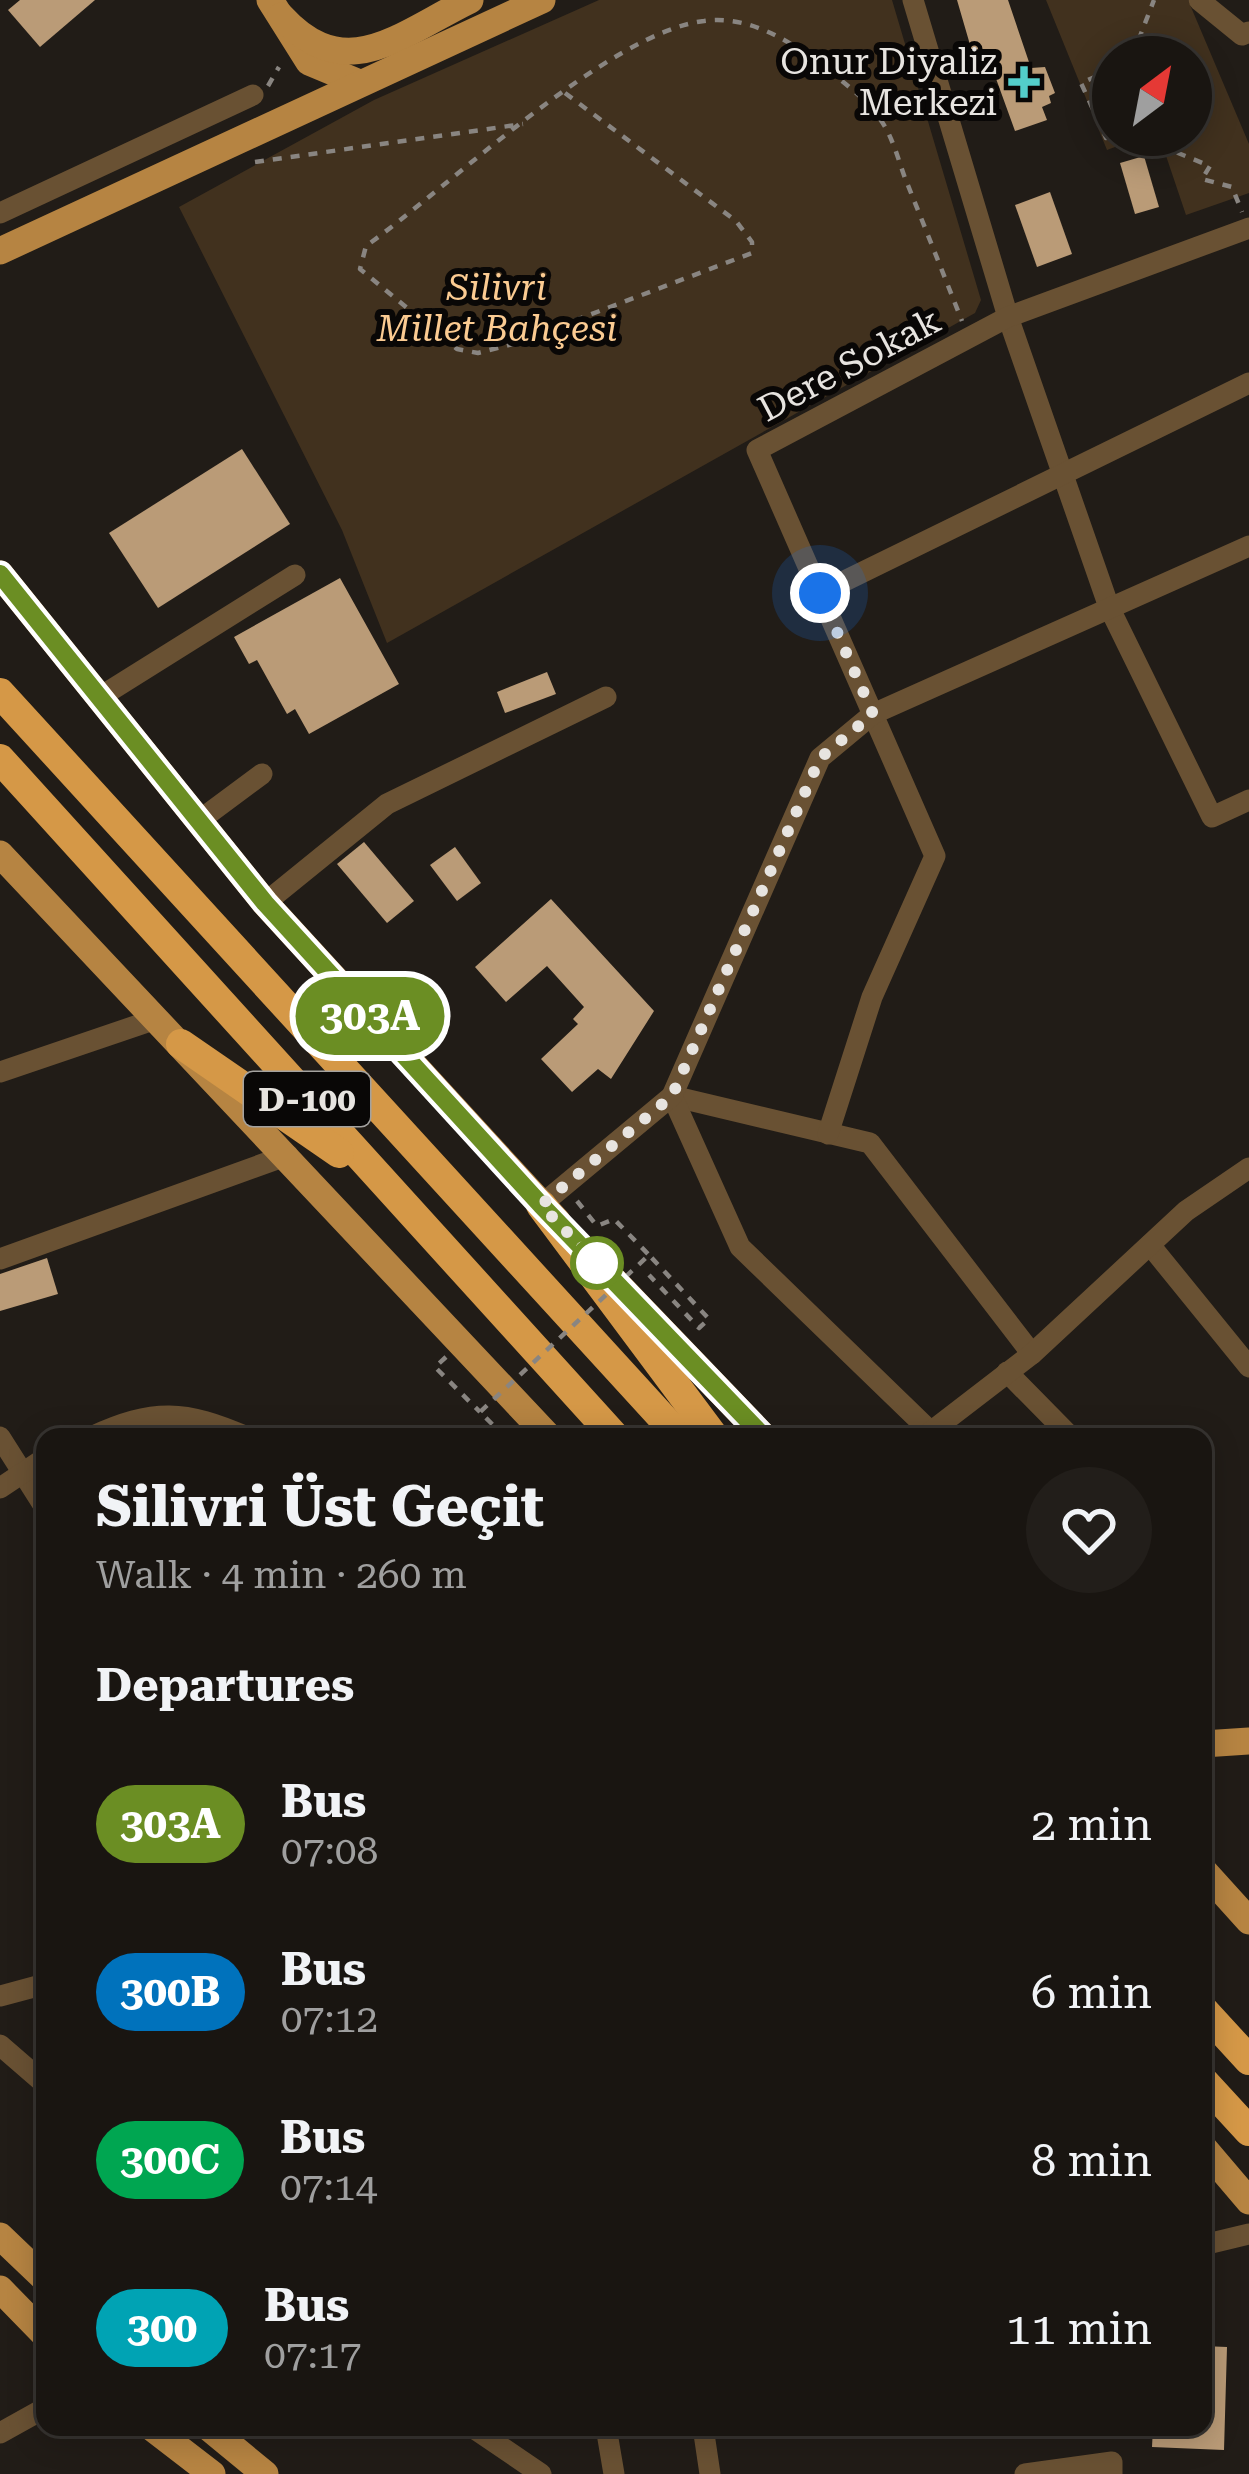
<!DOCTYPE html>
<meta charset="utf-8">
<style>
:root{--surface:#191511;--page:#221e1a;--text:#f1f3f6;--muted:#9f9f9f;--line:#373431}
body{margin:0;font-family:"Roboto Serif",serif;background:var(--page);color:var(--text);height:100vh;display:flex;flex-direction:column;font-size:45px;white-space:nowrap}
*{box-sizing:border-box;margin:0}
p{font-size:39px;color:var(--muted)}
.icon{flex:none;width:66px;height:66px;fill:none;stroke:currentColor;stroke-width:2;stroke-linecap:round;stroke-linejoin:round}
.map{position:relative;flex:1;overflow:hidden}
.details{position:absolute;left:36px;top:1428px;width:1176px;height:1008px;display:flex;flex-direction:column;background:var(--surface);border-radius:24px;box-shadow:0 6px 30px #0003,0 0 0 3px var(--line)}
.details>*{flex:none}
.badge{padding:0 24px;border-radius:39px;font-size:42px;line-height:78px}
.needle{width:78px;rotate:32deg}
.controls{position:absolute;left:1092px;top:36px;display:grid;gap:24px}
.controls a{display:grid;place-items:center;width:120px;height:120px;border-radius:50%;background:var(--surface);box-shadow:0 6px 30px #0003,0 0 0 3px var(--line);font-size:60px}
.you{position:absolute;width:60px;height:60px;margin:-30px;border:9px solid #fff;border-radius:50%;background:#1a73e8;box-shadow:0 0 0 18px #1a73e833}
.map>.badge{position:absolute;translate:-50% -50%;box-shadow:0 0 0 6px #fff}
h2{padding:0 60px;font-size:45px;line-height:108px}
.round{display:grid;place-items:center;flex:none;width:126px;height:126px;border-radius:63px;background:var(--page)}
.head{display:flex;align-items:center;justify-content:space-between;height:204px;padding:0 60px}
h1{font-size:57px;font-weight:700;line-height:90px}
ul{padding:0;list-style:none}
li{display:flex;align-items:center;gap:36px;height:168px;padding:0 60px}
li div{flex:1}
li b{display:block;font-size:45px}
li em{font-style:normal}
li .badge{min-width:132px;font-weight:700;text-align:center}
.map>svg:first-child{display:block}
.green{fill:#41311e}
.building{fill:#ba9b77}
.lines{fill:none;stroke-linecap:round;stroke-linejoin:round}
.path{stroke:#898581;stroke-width:4.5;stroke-dasharray:9 9;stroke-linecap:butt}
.minor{stroke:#695133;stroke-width:21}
.major{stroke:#b68442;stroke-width:27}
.highway{stroke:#d59847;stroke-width:30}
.path-bridge{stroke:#898581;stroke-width:4.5;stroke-dasharray:9 9;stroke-linecap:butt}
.line-casing{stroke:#fff;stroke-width:27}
.line{stroke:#6b8e23;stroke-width:18}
.walk{stroke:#e7e4e0;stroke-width:12;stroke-dasharray:0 21.6}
.poi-dot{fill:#53cdca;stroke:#090706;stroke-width:4.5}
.stop-dot{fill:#fff;stroke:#6b8e23;stroke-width:6}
.labels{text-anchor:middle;stroke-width:12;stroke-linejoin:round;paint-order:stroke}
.shield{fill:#090706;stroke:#a4a29f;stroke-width:3}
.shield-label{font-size:33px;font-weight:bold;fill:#e7e4e0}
.poi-label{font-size:36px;fill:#e7e4e0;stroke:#090706;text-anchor:end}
.park-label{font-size:36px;font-style:italic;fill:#fbcb92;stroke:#090706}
.street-label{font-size:36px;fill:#e7e4e0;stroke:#090706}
</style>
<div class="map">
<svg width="1249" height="2474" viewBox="0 0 1249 2474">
<rect width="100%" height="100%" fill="#211c17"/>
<g class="green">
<path d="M 599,0 L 892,0 L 981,300 L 975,313 L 387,643 L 342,530 L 179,207 L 374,100 Z"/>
<path d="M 1046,0 L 1188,0 L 1249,144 L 1249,193 L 1186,215 L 1159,135 L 1191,135 L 1191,57 L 1113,57 L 1113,135 L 1147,135 L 1107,150 Z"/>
</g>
<g class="building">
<path d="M 20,0 L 95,0 L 40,47 L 8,10 Z"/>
<path d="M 957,0 L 1008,0 L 1031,68 L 1045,67 L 1055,93 L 1049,96 L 1051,103 L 1042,107 L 1047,120 L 1015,131 L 986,51 L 973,55 Z"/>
<path d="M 1144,156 L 1159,207 L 1135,214 L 1120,163 Z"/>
<path d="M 1050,192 L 1072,254 L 1037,267 L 1015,205 Z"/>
<path d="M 242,449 L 290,524 L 158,608 L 109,533 Z"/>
<path d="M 340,578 L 399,684 L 309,734 L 295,709 L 287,714 L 257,660 L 249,664 L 234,637 Z"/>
<path d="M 547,672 L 556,694 L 505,713 L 497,692 Z"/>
<path d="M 364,842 L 414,901 L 387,923 L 337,864 Z"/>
<path d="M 455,847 L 481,883 L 457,901 L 430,865 Z"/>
<path d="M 551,899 L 654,1011 L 611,1079 L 598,1069 L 572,1092 L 541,1059 L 578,1024 L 573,1019 L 584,1007 L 547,966 L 506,1002 L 475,967 Z"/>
<path d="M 47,1258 L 58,1294 L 0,1311 L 0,1274 Z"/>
<path d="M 1203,2346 L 1227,2347 L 1224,2450 L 1152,2447 L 1153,2427 L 1203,2427 Z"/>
</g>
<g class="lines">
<g class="path">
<path d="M 1132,57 L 1154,0"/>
<path d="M 1139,57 L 1176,41 L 1184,57"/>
<path d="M 1113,69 L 1081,83 L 1106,138 L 1113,134"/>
<path d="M 1191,73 L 1201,95 L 1191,100"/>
<path d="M 268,86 L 279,67"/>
<path d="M 565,93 L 736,221 L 752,242 L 752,253 L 513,344 L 478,353 L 457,349 L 360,269 L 366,246 C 449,187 609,32 704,21 C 747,15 787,39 820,64 C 840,79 865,98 880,119 C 892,135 898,159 905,178 C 924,225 943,273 962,321"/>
<path d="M 1184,135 L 1178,153 L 1210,166 L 1202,179 L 1232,187 L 1242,212"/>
<path d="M 255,162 L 523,124"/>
<path d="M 577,1201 L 597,1226 L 614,1219 L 649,1255"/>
<path d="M 446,1357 L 435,1367 L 480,1412"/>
</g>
<g class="minor">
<path d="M 913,0 L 1008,317 L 1109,607 L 1212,817 L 1249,800"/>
<path d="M 1199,0 L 1242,35 L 1249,32"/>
<path d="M 0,213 L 253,95"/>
<path d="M 820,593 L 1249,383"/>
<path d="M 100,697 L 295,575"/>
<path d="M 200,820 L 262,774"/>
<path d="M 265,903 L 387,804 L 606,697"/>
<path d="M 0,1072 L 156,1019"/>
<path d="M 672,1096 L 870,1143 L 1032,1354"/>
<path d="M 672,1096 L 740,1247 L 929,1430"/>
<path d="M 828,1134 L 872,997 L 935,856 L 757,450 L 1008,317 L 1249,228"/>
<path d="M 541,1205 L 672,1096 L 820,758 L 873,714 L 1249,546"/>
<path d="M 1150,1245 L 1249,1367"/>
<path d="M 0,1259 L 288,1155"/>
<path d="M 1007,1372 L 1071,1437"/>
<path d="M 0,1437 L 45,1508"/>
<path d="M 91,1437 C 154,1408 185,1410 247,1437"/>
<path d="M 924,1437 L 1032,1354 L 1186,1211 L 1249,1168"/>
<path d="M 0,1488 L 45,1458"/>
<path d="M 0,1996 L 45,1984"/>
<path d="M 0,2045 L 45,2084"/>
<path d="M 1203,2245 L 1249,2234"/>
<path d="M 472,2427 L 541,2474"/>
<path d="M 606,2427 L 614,2474"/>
<path d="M 703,2427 L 710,2474"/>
<path d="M 0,2433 L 45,2408"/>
<path d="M 1025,2474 L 1112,2462 L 1112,2474"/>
</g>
<g class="major">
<path d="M 270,0 L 309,62 L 357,82"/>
<path d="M 281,16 C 346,87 400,34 470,0"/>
<path d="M 0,251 L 542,0"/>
<path d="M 0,574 L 265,903 L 557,1221"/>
<path d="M 0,854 L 549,1437"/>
<path d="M 600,1266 L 764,1437"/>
<path d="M 1203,1744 L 1249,1741"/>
<path d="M 1203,1870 L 1249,1921"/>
<path d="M 1203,2147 L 1249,2201"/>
<path d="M 0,2236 L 45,2279"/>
<path d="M 0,2289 L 45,2335"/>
<path d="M 151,2427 L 212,2474"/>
<path d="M 208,2427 L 265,2474"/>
</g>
<g class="highway">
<path d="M 0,693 L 680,1437"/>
<path d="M 0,759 L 615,1437"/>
<path d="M 181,1044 L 339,1153"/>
<path d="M 541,1205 L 714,1437"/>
<path d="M 1203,2010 L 1249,2060"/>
<path d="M 1203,2081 L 1249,2131"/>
</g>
<path class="path-bridge" d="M 505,1437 L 480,1412 L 649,1255 L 709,1319 L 699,1328 L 649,1275"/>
</g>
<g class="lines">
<defs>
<path id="line" d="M 0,574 L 265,903 L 541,1205 L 764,1437"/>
</defs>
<use href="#line" class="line-casing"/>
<use href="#line" class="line"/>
<path class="walk" d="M 597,1263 L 541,1205 L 672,1096 L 820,758 L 873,714 L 820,593"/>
</g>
<path class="poi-dot" d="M1018 64h12v12h12v12h-12v12h-12v-12h-12v-12h12z"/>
<circle class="stop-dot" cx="597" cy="1263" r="24"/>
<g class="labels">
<rect class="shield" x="244" y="1072" width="126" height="54" rx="9"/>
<g class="shield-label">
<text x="307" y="1111">D-100</text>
</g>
<g class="poi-label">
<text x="997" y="74">Onur Diyaliz<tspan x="997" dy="41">Merkezi</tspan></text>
</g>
<g class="park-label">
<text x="497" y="300">Silivri<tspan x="497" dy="41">Millet Bahçesi</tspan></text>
</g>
<g class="street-label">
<text transform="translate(849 364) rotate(-28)" y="13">Dere Sokak</text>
</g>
</g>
</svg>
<div class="controls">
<a><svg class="needle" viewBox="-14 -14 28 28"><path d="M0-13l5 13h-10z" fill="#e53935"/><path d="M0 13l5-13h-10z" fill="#9f9f9f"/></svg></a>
</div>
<div class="you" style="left:820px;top:593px"></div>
<b class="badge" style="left:370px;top:1016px;background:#6b8e23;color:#fff">303A</b>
<section class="details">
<div class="head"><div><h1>Silivri Üst Geçit</h1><p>Walk · 4 min · 260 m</p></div><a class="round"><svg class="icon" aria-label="heart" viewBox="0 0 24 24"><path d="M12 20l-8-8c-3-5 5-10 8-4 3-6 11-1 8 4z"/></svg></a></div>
<h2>Departures</h2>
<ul>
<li><span class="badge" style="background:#6b8e23;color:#fff">303A</span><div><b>Bus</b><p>07:08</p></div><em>2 min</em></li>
<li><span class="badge" style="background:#0072bc;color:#fff">300B</span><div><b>Bus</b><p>07:12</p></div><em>6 min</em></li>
<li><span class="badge" style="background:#00a651;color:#fff">300C</span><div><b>Bus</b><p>07:14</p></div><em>8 min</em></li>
<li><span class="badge" style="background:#00a3b4;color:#fff">300</span><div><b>Bus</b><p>07:17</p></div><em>11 min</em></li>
</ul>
</section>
</div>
